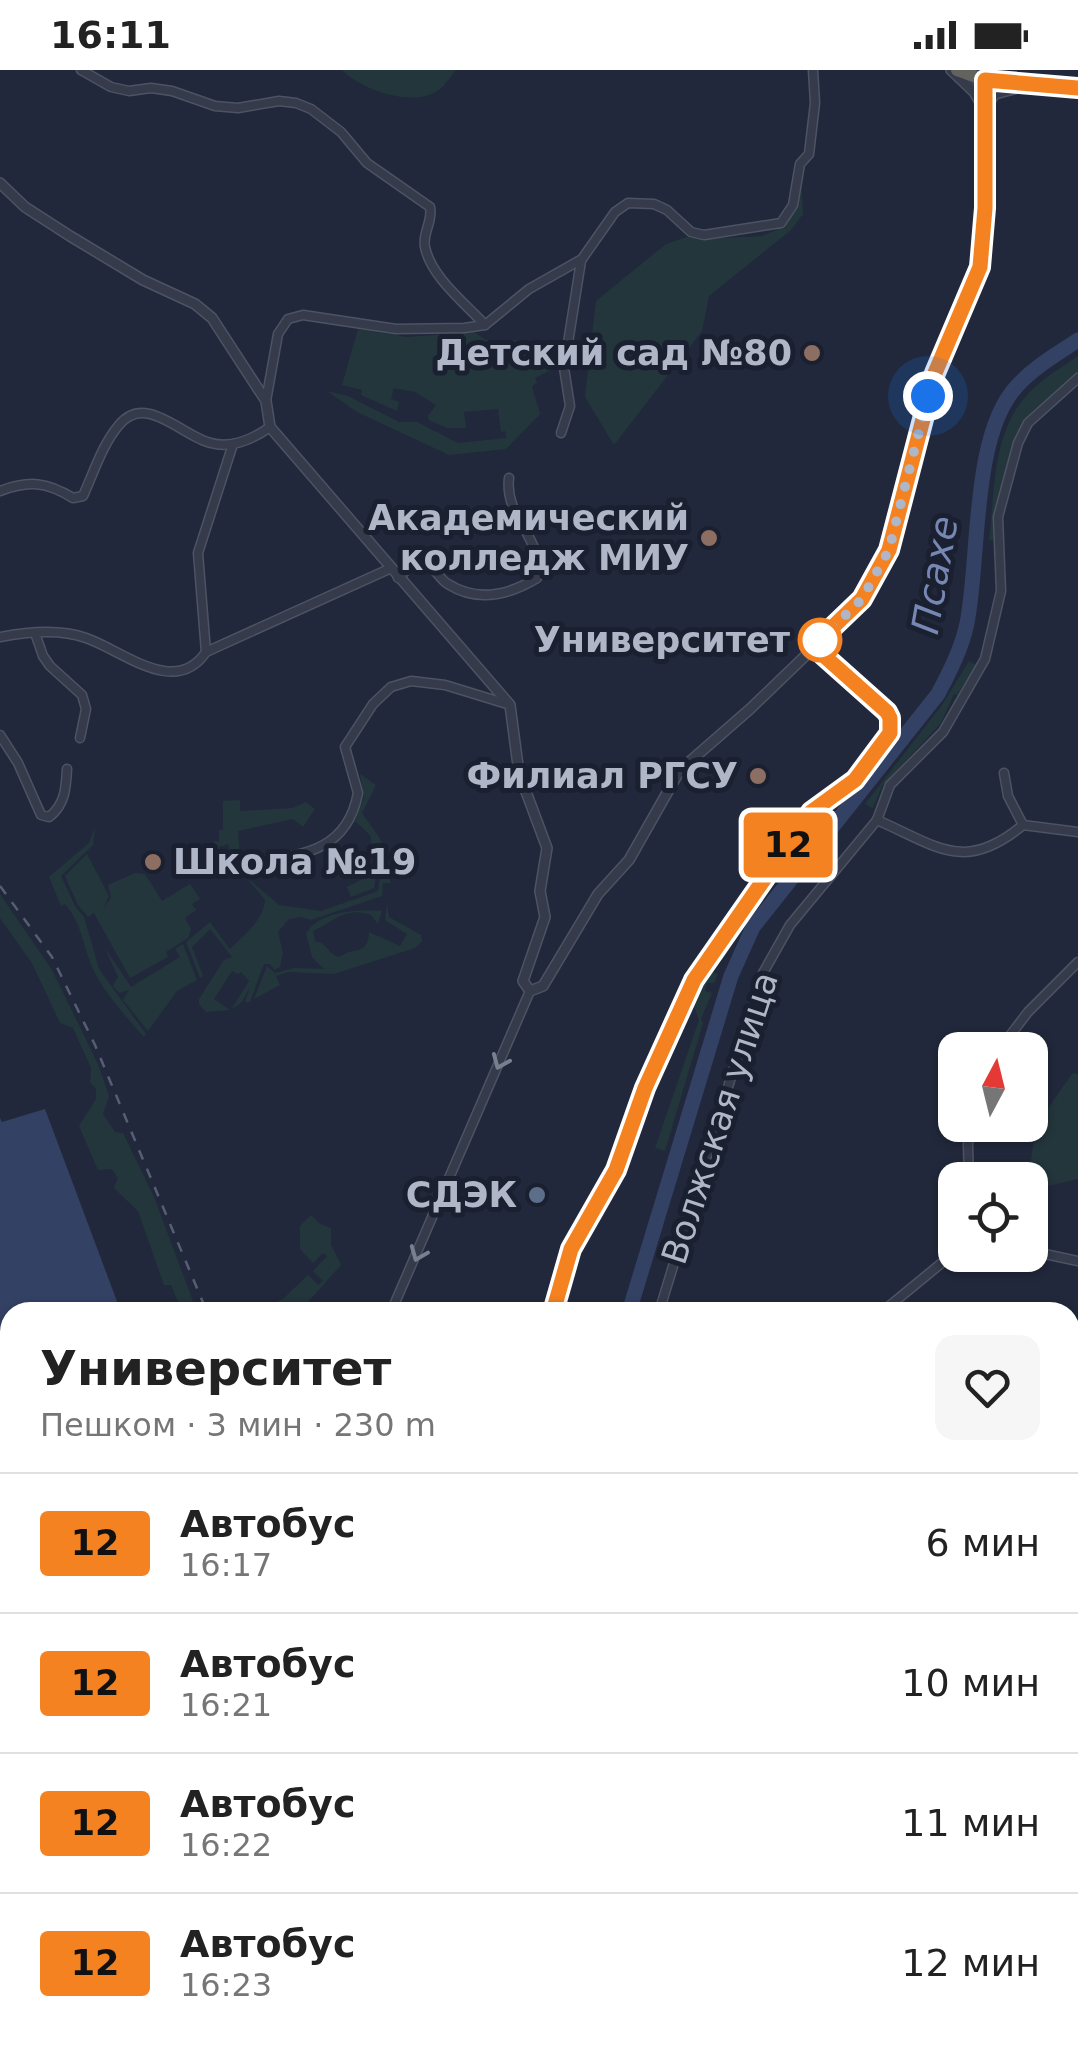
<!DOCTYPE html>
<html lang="ru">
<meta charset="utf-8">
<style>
:root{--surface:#fff;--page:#f6f6f6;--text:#222;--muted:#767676;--line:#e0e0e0}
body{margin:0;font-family:"DejaVu Sans",sans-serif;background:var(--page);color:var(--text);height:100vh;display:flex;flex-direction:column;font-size:38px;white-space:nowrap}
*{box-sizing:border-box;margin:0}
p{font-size:32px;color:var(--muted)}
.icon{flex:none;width:55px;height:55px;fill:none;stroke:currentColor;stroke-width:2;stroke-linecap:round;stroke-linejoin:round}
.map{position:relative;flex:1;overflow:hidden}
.panel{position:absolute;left:0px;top:1232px;width:1080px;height:752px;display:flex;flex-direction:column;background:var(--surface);border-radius:30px 30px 0 0;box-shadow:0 2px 8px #0004}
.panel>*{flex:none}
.badge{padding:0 20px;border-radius:8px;font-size:35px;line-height:65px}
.needle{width:65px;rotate:7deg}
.fabs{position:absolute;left:938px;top:962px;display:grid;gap:20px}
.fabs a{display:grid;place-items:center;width:110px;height:110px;border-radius:20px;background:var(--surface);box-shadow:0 2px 8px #0004;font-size:50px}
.you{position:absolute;width:50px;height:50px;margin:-25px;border:8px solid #fff;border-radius:50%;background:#1a73e8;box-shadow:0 0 0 15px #1a73e833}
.map>.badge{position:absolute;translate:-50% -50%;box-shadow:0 0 0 5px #fff}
.round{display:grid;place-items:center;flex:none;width:105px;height:105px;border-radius:20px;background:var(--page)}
.headline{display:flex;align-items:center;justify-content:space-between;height:170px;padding:0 40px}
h1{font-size:48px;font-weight:800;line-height:75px}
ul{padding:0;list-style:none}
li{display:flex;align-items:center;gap:30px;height:140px;padding:0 40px;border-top:2px solid var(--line)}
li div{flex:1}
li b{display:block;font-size:38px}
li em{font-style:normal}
li .badge{min-width:110px;font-weight:700;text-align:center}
.status{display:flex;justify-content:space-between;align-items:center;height:70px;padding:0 50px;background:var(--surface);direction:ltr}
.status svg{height:28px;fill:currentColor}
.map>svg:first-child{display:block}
.green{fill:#23363c}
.water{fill:#334164}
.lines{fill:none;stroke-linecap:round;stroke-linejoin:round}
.river{stroke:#334164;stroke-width:15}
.minor-casing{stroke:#4c5363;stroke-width:11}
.tertiary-casing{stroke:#4c5363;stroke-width:12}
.trunk-casing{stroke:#3c4353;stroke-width:16}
.minor{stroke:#353b4b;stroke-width:8}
.tertiary{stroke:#353b4b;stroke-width:9}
.trunk{stroke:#62625e;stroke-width:12}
.rail{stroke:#565e73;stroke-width:2.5;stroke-dasharray:10 10;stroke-linecap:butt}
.oneway{stroke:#787f8f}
.line-casing{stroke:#fff;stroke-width:22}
.line{stroke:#f58220;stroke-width:15}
.walk{stroke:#afb6c7;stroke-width:10;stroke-dasharray:0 18}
.education-dot{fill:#8d6e63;stroke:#1a2030;stroke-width:4}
.stop-dot{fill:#fff;stroke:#f58220;stroke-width:5}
.service-dot{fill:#5c6f8a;stroke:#1a2030;stroke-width:4}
.labels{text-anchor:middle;stroke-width:10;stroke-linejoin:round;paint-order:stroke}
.poi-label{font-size:35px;font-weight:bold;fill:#afb6c7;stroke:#1a2030;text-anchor:end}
.stop-label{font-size:35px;font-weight:bold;fill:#afb6c7;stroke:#1a2030;text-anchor:end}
.street-label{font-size:35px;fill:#afb6c7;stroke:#1a2030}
.water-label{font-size:38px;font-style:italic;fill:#7587b2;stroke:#1a2030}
</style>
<div class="status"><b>16:11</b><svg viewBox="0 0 49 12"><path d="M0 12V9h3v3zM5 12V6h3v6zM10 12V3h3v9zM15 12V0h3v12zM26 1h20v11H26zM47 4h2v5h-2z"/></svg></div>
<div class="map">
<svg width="1078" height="1984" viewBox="0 0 1078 1984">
<rect width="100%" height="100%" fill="#21283b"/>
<g class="green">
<path d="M 342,0 L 456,0 C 451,6 446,14 440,19 C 416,39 361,20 342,0 Z"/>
<path d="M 801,104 L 803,144 L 791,160 L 709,226 L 702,261 L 614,375 L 585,327 L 596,231 L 666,174 L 687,167 L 701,169 L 762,166 L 777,160 L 794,141 Z"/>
<path d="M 358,259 L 407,267 L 474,262 L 486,270 L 517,270 L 527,287 L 552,294 L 551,300 L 535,308 L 537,313 L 532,316 L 540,344 L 506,379 L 449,385 L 357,342 L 327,321 L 348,326 L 399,352 L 417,352 L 458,373 L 506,368 L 505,361 L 501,362 L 498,339 L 464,342 L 466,358 L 447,358 L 429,350 L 428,346 L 436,335 L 415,322 L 394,318 L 391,329 L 399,332 L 397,341 L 361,325 L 362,320 L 342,315 Z"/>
<path d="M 1078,286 L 1078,305 L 1026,351 L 994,450 L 996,470 L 989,470 C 995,421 992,363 1027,325 C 1041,309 1061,298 1078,286 Z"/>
<path d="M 969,591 L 976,595 L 957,625 L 954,624 L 941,653 L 882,716 L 873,738 L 865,734 L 942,635 Z"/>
<path d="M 360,704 L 376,715 L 362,743 C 379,768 389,774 386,806 L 376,806 L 374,818 L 351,827 L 347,817 L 377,802 L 370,765 L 355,751 L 364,727 Z"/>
<path d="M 240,730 L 240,741 L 293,738 L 306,732 L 315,739 L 303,757 L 293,749 L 238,761 L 240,786 L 236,779 L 230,781 L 228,774 L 219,777 L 220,784 L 216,786 L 218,793 L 213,797 L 214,771 L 219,771 L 219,760 L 223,760 L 223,731 Z"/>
<path d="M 95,758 L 93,775 L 61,806 L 75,836 L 84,847 L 99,899 L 146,964 L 144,967 C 127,948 108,927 96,905 C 83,880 83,854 65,834 L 61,836 L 49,807 L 89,773 Z"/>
<path d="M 87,784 L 109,826 L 104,837 L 111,828 L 108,815 L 135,803 L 145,804 L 162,831 L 190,814 L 200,829 L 192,834 L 196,840 L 185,848 L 191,859 L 188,868 L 166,882 L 168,887 L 130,908 L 94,843 L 88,847 L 78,835 L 65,806 Z"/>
<path d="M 245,806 L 279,835 L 321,841 L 378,821 L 380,808 L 390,809 L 390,813 L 383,813 L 382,826 L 311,850 L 301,847 L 289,849 L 278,862 L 283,883 L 280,897 L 274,900 L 270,894 L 264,894 L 250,932 L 245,932 L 250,917 L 242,932 L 231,940 L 249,911 L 241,902 L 238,904 L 232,901 L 214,929 L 230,940 L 206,942 L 199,934 L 199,929 L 224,890 L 232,887 L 210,859 L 192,877 L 203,906 L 200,908 L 186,872 L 210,852 L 230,879 C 244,865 263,851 265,830 Z"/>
<path d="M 0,824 L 52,900 L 98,994 L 109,1026 L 103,1044 L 115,1062 L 123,1063 L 154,1127 L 197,1242 L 182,1242 L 171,1215 L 164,1215 L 138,1141 L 114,1118 L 118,1108 L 112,1099 L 98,1100 L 79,1056 L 96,1029 L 96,1019 L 90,1012 L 91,998 L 73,958 L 60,953 L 32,893 L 0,848 Z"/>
<path d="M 387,833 L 389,847 L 421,865 L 422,871 L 415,878 L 334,904 L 288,902 L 276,906 L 280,915 L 254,929 L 267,896 L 275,903 L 295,898 L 324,899 L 312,887 L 306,864 C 317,841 359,839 382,841 L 378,854 L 371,845 C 345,836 334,852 313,861 L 315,871 C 327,874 326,879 334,885 C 340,889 343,884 349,882 C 363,879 368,879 369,862 L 400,876 L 407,864 L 385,850 Z"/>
<path d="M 183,874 L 197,910 L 177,921 L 148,961 L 123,930 L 129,920 L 119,923 L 113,916 L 118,907 L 105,878 L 131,917 L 180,887 L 175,879 Z"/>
<path d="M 706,900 L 718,904 L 714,913 L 707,913 L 705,921 L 712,923 L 701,949 L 703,953 L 665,1081 L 655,1078 L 699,950 L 693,933 Z"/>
<path d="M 1073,1003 L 1078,1004 L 1078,1109 L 1035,1119 L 1030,1115 L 1030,1110 L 1016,1105 L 1031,1091 C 1034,1054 1052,1032 1073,1003 Z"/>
<path d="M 311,1145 L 320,1154 L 331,1158 L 331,1175 L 341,1195 L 299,1242 L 268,1242 L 268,1237 L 284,1228 L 308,1205 L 318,1215 L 323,1211 L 313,1201 L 327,1186 L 323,1183 L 313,1193 L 300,1179 L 300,1156 Z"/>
</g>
<path class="water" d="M 45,1039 L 121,1242 L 10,1242 L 10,1975 L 464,1975 L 472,1984 L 0,1984 L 0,1048 L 2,1052 Z"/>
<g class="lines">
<path class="river" d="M 629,1242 L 731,906 L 753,857 L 938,624 C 950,601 962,578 967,553 C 980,488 971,365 1017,316 C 1034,297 1057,284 1078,270"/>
<defs>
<g id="minor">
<path d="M 81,0 L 111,17 L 129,21 L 151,18 L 172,21 L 215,36 L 238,38 L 279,31 L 296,33 L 311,39 L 341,62 L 367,93 L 430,137 C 433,152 422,163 425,177 C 431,207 465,233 485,255"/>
<path d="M 266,331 L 278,264 L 288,249 L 303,245 L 396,259 L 464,258 L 485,255 L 529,219 L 582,189 L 615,142 L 628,133 L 654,134 L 667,140 L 691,162 L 704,165 L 781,153 L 793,135 L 800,94 L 809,84 L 815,33 L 813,0"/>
<path d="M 561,363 L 570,336 L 564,298 L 581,191"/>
<path d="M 0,421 C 29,410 47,412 73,428 L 83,426 C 94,402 102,375 119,355 C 146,322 183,367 211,373 C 233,379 253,369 270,357"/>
<path d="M 398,508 C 406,501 413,491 424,494 C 435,496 439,509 448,514 C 478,533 509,525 537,508 C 545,468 504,449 509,408"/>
<path d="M 35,563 L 43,586 L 50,596 L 82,625 L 86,639 L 80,668"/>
<path d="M 0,567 C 26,562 61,559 86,568 C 122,580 175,628 206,582 L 389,499"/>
<path d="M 206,582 L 198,483 L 233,374"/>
<path d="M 0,665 L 18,693 L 41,745 L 49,747 C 65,735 66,718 67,699"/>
<path d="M 1004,703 L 1008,726 L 1023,755"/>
<path d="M 877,750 L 890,715 L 943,662 L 985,589 L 1001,521 L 998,447 L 1018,373 L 1028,353 L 1078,308"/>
<path d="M 1023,755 L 1078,762"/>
<path d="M 241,794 C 294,785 346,787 358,723 L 345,677 L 373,634 L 391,617 L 411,611 L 445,615 L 507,634"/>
<path d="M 999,980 L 1028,942 L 1078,892"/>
<path d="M 969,1110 L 968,1074 L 972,1055"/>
<path d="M 1030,1168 L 1045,1184 L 1078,1191"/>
<path d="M 391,1242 L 530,921"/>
<path d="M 553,1242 L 571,1179 L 616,1100 L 645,1018 L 694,910 L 811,742 L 855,710 L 889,663 L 890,647 L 887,642 L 813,577"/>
<path d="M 659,1242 L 763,903 L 790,855 L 877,750 C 937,776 964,804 1023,755"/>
<path d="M 882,1242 L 955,1182"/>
<path d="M 1070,1348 L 1077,1331"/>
<path d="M 1070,1589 L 1078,1585"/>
<path d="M 1070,1931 L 1078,1929"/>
<path d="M 911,1984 L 918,1975"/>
</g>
<g id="tertiary">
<path d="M 951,0 L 974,22 L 984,39 L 995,24 L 1021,17"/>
<path d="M 0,113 L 25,137 L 70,166 L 143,210 L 195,234 L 212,248 L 266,331 L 270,357 L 510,635 L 519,703 L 547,778 L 540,821 L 545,847 L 523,911 L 530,921 L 543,916 L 598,824 L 629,790 L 680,700 L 750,639 L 856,537 L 875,509 L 899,448 L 935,303 L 980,197 L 985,137 L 985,10"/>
<path d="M 1070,1725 L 1078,1721"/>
</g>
<path id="trunk" d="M 957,0 L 985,10 L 1078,18"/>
</defs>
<use href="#minor" class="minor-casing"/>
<use href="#tertiary" class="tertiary-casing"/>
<use href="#trunk" class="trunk-casing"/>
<use href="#minor" class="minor"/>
<use href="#tertiary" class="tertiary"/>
<use href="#trunk" class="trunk"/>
<g class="rail">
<path d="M 0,816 L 52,887 L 95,975 L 207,1242"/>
<path d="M 570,1975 L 575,1984"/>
</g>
</g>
<defs><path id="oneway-chevron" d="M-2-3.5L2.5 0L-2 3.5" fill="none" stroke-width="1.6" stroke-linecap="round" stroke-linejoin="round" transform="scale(2.5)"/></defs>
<g class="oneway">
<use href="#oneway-chevron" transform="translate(500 992) rotate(113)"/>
<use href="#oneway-chevron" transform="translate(418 1184) rotate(112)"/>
</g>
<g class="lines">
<defs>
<path id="line" d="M 553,1242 L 571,1179 L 616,1100 L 645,1018 L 694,910 L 811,742 L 855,710 L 890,663 L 890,648 L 887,642 L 813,576 L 862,529 L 889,480 L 935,303 L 980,197 L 985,138 L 985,10 L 1078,18"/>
</defs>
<use href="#line" class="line-casing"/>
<use href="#line" class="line"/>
<path class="walk" d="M 820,570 L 862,529 L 889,480 L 928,326"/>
</g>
<g class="education-dot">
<circle cx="812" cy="283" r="10"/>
<circle cx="709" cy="468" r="10"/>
<circle cx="758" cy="706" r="10"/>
<circle cx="153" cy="792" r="10"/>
</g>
<circle class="stop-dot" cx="820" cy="570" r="20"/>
<circle class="service-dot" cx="537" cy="1125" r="10"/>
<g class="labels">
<g class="poi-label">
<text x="792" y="295">Детский сад №80</text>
<text x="689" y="460">Академический<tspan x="689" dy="40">колледж МИУ</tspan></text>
<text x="738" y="718">Филиал РГСУ</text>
<text x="173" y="804" text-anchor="start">Школа №19</text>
<text x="517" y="1137">СДЭК</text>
</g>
<g class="stop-label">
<text x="790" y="582">Университет</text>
</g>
<g class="street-label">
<text transform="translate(720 1048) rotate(-72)" y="12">Волжская улица</text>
</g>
<g class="water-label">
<text transform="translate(935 505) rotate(-80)" y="13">Псахе</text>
</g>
</g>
</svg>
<div class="fabs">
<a><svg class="needle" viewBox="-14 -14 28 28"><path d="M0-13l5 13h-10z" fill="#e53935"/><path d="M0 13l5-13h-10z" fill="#767676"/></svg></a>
<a><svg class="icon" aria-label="locate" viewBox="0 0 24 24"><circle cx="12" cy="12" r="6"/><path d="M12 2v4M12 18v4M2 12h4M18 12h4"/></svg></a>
</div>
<div class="you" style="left:928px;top:326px"></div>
<b class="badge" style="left:788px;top:775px;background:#f58220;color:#111">12</b>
<section class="panel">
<div class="headline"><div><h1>Университет</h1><p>Пешком · 3 мин · 230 m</p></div><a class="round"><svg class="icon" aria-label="heart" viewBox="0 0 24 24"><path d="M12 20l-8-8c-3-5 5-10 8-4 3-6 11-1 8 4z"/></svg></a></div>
<ul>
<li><span class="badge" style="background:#f58220;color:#111">12</span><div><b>Автобус</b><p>16:17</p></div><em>6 мин</em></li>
<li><span class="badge" style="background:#f58220;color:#111">12</span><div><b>Автобус</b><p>16:21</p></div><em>10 мин</em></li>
<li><span class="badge" style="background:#f58220;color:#111">12</span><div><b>Автобус</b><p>16:22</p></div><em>11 мин</em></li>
<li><span class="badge" style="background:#f58220;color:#111">12</span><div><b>Автобус</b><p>16:23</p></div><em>12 мин</em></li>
</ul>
</section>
</div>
